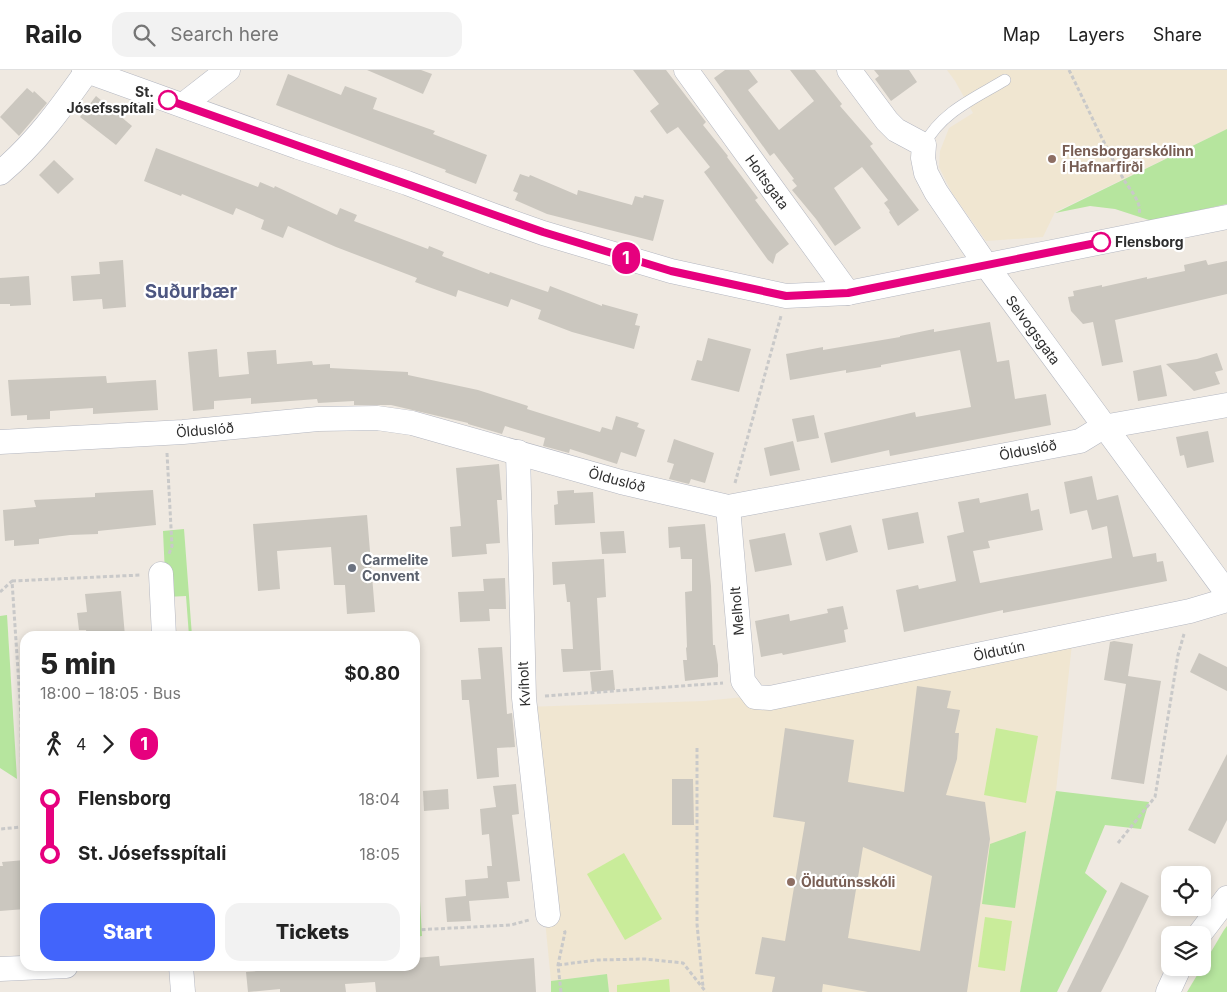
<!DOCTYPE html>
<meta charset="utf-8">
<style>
:root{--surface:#fff;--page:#f2f2f2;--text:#222;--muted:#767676;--line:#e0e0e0;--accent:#4264fb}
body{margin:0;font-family:Inter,sans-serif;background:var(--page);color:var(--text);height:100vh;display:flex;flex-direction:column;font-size:19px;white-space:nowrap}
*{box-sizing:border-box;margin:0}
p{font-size:16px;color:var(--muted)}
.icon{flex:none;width:28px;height:28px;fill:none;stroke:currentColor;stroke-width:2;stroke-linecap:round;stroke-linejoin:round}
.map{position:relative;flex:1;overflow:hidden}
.panel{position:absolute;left:20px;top:561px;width:400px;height:340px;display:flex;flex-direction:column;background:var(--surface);border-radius:15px;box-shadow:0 2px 8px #0003}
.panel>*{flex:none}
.badge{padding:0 10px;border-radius:16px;font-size:18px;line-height:32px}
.fabs{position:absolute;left:1161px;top:796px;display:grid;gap:10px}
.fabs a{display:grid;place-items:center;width:50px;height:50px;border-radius:10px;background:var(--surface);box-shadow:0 2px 8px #0003;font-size:25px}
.map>.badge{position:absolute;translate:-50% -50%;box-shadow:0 0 0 2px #fff}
.legs{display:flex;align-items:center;gap:8px;height:55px;padding:0 20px;font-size:16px}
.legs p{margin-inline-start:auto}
.overview{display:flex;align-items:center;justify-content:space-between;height:85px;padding:0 20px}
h1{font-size:28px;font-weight:800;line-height:38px}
.action{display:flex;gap:10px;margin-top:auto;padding:10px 20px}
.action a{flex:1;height:58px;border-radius:15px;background:var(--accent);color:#fff;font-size:20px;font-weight:800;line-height:58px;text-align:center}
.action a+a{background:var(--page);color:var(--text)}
ul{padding:0 20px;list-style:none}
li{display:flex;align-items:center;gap:18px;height:55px;font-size:19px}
li i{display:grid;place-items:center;width:8px;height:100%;margin:0 6px;background:currentColor}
li i::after{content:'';width:12px;height:12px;margin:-6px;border:4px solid;border-radius:50%;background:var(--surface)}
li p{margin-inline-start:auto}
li:first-child i{background:linear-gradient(#0000 50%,currentColor 0)}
li:last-child i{background:linear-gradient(currentColor 50%,#0000 0)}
header{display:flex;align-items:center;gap:30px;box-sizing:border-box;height:70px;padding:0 25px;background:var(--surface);border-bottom:1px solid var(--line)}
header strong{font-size:24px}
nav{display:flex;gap:28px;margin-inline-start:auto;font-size:18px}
.search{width:350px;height:45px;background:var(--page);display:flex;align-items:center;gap:12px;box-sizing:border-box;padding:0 18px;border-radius:15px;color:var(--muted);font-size:19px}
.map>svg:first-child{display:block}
.education{fill:#f0e6d1}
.green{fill:#b6e59e}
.pitch{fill:#c9ec9a}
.building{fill:#cbc7bf;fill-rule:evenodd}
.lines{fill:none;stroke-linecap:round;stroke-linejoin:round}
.service-casing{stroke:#b4b7c1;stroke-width:12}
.minor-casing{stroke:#b4b7c1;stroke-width:25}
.path{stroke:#c9c9c9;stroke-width:3;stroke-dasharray:4 2.5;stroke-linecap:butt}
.service{stroke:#fff;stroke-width:11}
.minor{stroke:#fff;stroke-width:24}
.line-1-casing{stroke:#fff;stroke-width:11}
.line-1{stroke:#e6007e;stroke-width:8}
.stop-1-dot{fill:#fff;stroke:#e6007e;stroke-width:2.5}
.education-dot{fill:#8d6e63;stroke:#fff;stroke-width:2}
.worship-dot{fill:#6b7280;stroke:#fff;stroke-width:2}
.labels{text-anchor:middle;stroke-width:4.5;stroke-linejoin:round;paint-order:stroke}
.stop-label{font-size:14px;font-weight:bold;fill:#2e2e2e;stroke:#fff;text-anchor:end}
.education-label{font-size:14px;font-weight:bold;fill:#785e54;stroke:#fff;text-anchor:start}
.street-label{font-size:14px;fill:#2e2e2e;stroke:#fff}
.worship-label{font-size:14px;font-weight:bold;fill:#5b616d;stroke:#fff;text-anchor:start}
.district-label{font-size:19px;font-weight:bold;fill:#4d5680;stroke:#fff}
</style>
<header>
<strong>Railo</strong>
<div class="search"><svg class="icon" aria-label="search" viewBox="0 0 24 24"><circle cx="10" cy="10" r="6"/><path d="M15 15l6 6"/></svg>Search here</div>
<nav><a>Map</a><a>Layers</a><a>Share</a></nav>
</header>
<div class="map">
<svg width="1227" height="922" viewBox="0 0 1227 922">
<rect width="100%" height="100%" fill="#efe9e1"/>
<g class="education">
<path d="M 947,0 L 1227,0 L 1227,59 L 1055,142 L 1043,167 L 986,171 L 952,123 L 939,97 L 940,81 L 949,58 L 973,43 L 955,11 Z"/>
<path d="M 1072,574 L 1056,721 L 1020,922 L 609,922 L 606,904 L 551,911 L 524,637 L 704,631 L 823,619 Z"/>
</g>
<g class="green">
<path d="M 1227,59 L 1227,134 L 1152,151 L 1115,139 L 1090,136 L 1055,143 Z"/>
<path d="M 184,459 L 192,566 L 189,566 L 186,526 L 166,527 L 163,461 Z"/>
<path d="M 7,545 L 17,709 L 0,698 L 0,546 Z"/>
<path d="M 1056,721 L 1149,732 L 1141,759 L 1105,755 L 1085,803 L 1107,821 L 1057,922 L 1020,922 Z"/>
<path d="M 1026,761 L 1015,838 L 982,834 L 990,774 Z"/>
<path d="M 415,813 L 419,813 L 422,866 L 415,867 Z"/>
<path d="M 1227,856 L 1227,922 L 1187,922 L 1224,860 Z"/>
<path d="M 607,904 L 609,922 L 551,922 L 551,911 Z"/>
</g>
<g class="pitch">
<path d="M 996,658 L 1038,666 L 1026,733 L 984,725 Z"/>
<path d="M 624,783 L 662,849 L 625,870 L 587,804 Z"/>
<path d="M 985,847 L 1012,851 L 1005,901 L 978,897 Z"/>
<path d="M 669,909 L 670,922 L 617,922 L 617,915 Z"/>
</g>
<g class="building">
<path d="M 367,0 L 421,0 L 432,4 L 423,24 Z"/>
<path d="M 633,0 L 666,0 L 706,52 L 703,55 L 728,86 L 727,87 L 758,128 L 755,130 L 789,174 L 776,184 L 773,194 L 768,190 L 704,102 L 710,97 L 678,57 L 667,64 L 650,41 L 659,34 Z"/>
<path d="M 725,0 L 749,0 L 758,12 L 748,20 L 779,60 L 814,31 L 790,0 L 815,0 L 842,34 L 840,36 L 873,74 L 870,76 L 919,140 L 898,156 L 889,142 L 890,141 L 884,133 L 888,130 L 862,97 L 834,118 L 861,158 L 835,176 L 816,149 L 792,120 L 797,116 L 792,110 L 794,109 L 774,83 L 770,86 L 714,8 Z"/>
<path d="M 874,0 L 909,0 L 917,12 L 891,31 L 875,9 L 879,6 Z"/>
<path d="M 288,4 L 341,25 L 345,16 L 377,28 L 373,39 L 435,61 L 433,64 L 487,85 L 476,114 L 445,102 L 446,100 L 276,35 Z"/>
<path d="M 27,18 L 33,23 L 34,21 L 47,33 L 19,66 L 0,47 Z"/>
<path d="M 96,26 L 132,56 L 116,75 L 80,47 Z"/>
<path d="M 156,78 L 258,117 L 260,112 L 274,118 L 275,116 L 337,145 L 340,138 L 357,145 L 354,151 L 428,179 L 429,176 L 444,182 L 442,186 L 489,204 L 490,202 L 548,222 L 550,216 L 602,236 L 602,234 L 638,244 L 635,255 L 640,256 L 634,279 L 572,262 L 538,249 L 541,240 L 511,229 L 508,237 L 458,220 L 456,227 L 415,212 L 417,208 L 336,177 L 288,156 L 283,168 L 261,159 L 264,150 L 236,138 L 233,145 L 182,124 L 181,126 L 144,111 Z"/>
<path d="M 54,90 L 74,109 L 58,124 L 39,105 Z"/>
<path d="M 520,104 L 529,107 L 530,105 L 577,125 L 578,120 L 632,135 L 635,126 L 643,128 L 644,125 L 664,130 L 653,171 L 547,144 L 515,130 L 518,123 L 513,121 Z"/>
<path d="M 123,190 L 126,237 L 103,239 L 102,229 L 73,231 L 71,206 L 100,204 L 99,192 Z"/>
<path d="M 1206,190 L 1208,195 L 1227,191 L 1227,224 L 1115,250 L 1123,292 L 1102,296 L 1093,252 L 1083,254 L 1071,241 L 1068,227 L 1074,226 L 1073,221 L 1102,215 L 1102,217 L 1147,207 L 1147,209 L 1185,201 L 1184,195 Z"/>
<path d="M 29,206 L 31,235 L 10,236 L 10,234 L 0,234 L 0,208 Z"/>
<path d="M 990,252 L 997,292 L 1009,290 L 1015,329 L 1046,324 L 1051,355 L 890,386 L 889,380 L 831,393 L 824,363 L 915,342 L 916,347 L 971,337 L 960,280 L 881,295 L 881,297 L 846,303 L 846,300 L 790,310 L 786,284 L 823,277 L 823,280 L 900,267 L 900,266 L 934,259 L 934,262 Z"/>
<path d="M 708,268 L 751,279 L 739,322 L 691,310 L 697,290 L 702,291 Z"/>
<path d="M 217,279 L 219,307 L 249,304 L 247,282 L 276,280 L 277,294 L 312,291 L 313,295 L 330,294 L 330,298 L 408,302 L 408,305 L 478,320 L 528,336 L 527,339 L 600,362 L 602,357 L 612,360 L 616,346 L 639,353 L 637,357 L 645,360 L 636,387 L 621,382 L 617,394 L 570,379 L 569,383 L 543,376 L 545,368 L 505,356 L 502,364 L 468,354 L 468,353 L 391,335 L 354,335 L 354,331 L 318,333 L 317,329 L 251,334 L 251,328 L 214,331 L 214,339 L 193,341 L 188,282 Z"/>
<path d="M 1217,283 L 1223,300 L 1215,302 L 1220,314 L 1194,321 L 1166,294 L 1197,289 Z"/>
<path d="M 1161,295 L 1167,326 L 1138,331 L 1133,301 Z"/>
<path d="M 106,306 L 107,313 L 156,310 L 158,340 L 93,344 L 93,338 L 50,341 L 50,349 L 27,350 L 27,345 L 11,346 L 8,310 Z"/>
<path d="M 814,345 L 819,368 L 797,372 L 792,349 Z"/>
<path d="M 1208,361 L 1214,392 L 1187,398 L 1184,385 L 1180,386 L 1176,367 Z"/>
<path d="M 674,369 L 714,383 L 705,413 L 691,409 L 689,414 L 669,409 L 674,394 L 667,392 Z"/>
<path d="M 793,371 L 800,400 L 770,406 L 764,378 Z"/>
<path d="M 499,394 L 502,430 L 497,430 L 500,473 L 486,474 L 487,484 L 452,487 L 450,457 L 461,456 L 456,398 Z"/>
<path d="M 1092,406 L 1097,430 L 1118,425 L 1133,487 L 1156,483 L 1157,492 L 1163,491 L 1167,511 L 1003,543 L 1003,540 L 904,562 L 896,520 L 918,515 L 919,519 L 956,511 L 947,466 L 964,462 L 958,432 L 979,428 L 980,433 L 1028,423 L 1031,441 L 1039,439 L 1043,460 L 988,471 L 990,478 L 973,481 L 980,513 L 1112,488 L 1107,456 L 1092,460 L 1087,440 L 1070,444 L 1064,412 Z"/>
<path d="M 153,420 L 156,455 L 98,461 L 98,464 L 70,465 L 39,469 L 39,474 L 14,476 L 14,470 L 5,471 L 3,440 L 36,437 L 34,430 L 95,427 L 95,423 Z"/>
<path d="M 574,420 L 574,423 L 593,422 L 595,453 L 555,455 L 554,435 L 558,434 L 557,421 Z"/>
<path d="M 918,442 L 924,473 L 888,480 L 882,449 Z"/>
<path d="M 367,445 L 375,542 L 347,544 L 345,515 L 334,515 L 331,477 L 277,481 L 280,519 L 258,521 L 253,454 Z"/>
<path d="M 705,454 L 711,516 L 713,575 L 715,575 L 718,595 L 718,607 L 685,611 L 683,590 L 687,590 L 686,578 L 687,577 L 685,522 L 692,521 L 692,489 L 681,489 L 680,477 L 669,478 L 668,457 Z"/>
<path d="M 851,455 L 858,482 L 826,491 L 819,463 Z"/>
<path d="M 624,461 L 626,483 L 602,484 L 600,462 Z"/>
<path d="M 785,463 L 792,495 L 755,502 L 749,470 Z"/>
<path d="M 604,489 L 606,527 L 597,528 L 601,600 L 563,602 L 561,579 L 573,579 L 570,532 L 567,532 L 565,514 L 553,515 L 552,492 Z"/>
<path d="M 505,508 L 506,539 L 489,539 L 490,551 L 460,552 L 458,522 L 484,521 L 483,509 Z"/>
<path d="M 121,521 L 125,566 L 87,566 L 86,560 L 79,560 L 77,543 L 87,542 L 85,524 Z"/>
<path d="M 843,536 L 848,559 L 844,560 L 846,572 L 783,585 L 782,583 L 761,587 L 755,551 L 789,544 L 790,551 L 828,543 L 827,539 Z"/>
<path d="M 1114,571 L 1133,574 L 1128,606 L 1161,611 L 1144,714 L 1111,709 L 1126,614 L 1104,610 L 1110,572 Z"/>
<path d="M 502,577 L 507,644 L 512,643 L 515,677 L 497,678 L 499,707 L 477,709 L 469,630 L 462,630 L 461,610 L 481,609 L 478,578 Z"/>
<path d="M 1199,583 L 1227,597 L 1227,621 L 1190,602 Z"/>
<path d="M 613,600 L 615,620 L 592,622 L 590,602 Z"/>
<path d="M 917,616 L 951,621 L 947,638 L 960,640 L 955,663 L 959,663 L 957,689 L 946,725 L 985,732 L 990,769 L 967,922 L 868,922 L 823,914 L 822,922 L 772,922 L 775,907 L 755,904 L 762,867 L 785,871 L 805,752 L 773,747 L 785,658 L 854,670 L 848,712 L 904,722 ZM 863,777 L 932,806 L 920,881 L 848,868 Z"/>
<path d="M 1227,684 L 1227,750 L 1215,774 L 1188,760 Z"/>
<path d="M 672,709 L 693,709 L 694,755 L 672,755 Z"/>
<path d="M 516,714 L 519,744 L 512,745 L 520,811 L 507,812 L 509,828 L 469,831 L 471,851 L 447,852 L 445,828 L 466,826 L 465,810 L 488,808 L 487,796 L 492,796 L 489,764 L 482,765 L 480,739 L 496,737 L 493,716 Z"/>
<path d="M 448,719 L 449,739 L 424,741 L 423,721 Z"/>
<path d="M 25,790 L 25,839 L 0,841 L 0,796 L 3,796 L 2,792 Z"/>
<path d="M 1121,812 L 1149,826 L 1123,879 L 1101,922 L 1067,922 Z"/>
<path d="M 439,886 L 440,896 L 534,888 L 536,922 L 376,922 L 375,912 L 345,914 L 346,922 L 280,922 L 280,919 L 248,922 L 246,902 L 316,896 L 415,896 L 415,888 Z"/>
</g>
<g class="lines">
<defs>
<path id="service" d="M 924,75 C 941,42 975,28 1005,10"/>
<g id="minor">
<path d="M 84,0 L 298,77 L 407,113 L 492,145 L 543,163 L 671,201 L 786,226 L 848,223 L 1227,147"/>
<path d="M 686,0 L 848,223"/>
<path d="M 849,0 L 887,51 L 896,60 L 924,75 L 923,88 L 926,103 L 936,122 L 986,195 L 1227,523"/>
<path d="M 183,35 L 228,0"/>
<path d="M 0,103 C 35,74 61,38 87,1"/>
<path d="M 0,372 L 183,362 L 318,349 L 377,348 L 412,353 L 621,412 L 728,437 L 1080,371 L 1103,357 L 1227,335"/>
<path d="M 518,382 L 524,628 L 548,845"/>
<path d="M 728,437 L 743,611 L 755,627 L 770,628 L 1190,541 L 1227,530"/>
<path d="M 161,504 L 164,566"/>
<path d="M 1199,865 L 1227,828"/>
<path d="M 181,896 L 183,922"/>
<path d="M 0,899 L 66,896"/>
<path d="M 1168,922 L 1179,898"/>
</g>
</defs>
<use href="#service" class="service-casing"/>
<use href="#minor" class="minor-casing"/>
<g class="path">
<path d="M 1069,0 C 1087,36 1104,75 1124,110 C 1130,120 1142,132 1139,144"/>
<path d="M 167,383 L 172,476 L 169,484"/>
<path d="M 735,413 L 781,246"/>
<path d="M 12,511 L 141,505"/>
<path d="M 0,522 L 12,511 L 21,646 L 22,752 L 22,757 L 0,759"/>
<path d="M 545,626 L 723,613"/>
<path d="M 697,678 L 697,854 L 703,917"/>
<path d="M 1118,773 L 1155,727 L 1178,585 L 1184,564"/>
<path d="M 415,860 L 511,855 L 529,850"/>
<path d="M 558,895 L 597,890 L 645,889 L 683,893 L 706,922"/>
<path d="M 561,922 L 558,895 L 565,862 L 564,860"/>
</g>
<use href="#service" class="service"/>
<use href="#minor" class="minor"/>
</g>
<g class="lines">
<defs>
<path id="line-1" d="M 168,30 L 543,162 L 671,201 L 786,226 L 848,223 L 1101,172"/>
</defs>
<use href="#line-1" class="line-1-casing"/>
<use href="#line-1" class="line-1"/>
</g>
<g class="stop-1-dot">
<circle cx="168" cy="30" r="9"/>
<circle cx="1101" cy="172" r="9"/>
</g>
<g class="education-dot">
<circle cx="1052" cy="89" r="5"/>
<circle cx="791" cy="812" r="5"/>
</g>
<circle class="worship-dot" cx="352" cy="498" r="5"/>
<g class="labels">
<g class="stop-label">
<text x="154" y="27">St.<tspan x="154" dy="16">Jósefsspítali</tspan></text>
<text x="1115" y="177" text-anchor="start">Flensborg</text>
</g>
<g class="education-label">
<text x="1062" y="86">Flensborgarskólinn<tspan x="1062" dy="16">í Hafnarfirði</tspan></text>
<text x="801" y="817">Öldutúnsskóli</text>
</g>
<g class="street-label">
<text transform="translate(767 112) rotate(54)" y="5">Holtsgata</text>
<text transform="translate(1033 260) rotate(54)" y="5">Selvogsgata</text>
<text transform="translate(205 360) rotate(-5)" y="5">Ölduslóð</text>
<text transform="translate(1028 380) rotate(-11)" y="5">Ölduslóð</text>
<text transform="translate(617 410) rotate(15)" y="5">Ölduslóð</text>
<text transform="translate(737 541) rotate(-95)" y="5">Melholt</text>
<text transform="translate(999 581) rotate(-12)" y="5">Öldutún</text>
<text transform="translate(524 614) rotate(-93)" y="5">Kvíholt</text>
</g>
<g class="worship-label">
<text x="362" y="495">Carmelite<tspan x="362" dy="16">Convent</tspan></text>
</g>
<g class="district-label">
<text x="191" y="228">Suðurbær</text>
</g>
</g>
</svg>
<div class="fabs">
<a><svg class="icon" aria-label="locate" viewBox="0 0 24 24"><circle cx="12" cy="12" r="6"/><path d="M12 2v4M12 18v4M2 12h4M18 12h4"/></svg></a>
<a><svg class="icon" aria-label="layers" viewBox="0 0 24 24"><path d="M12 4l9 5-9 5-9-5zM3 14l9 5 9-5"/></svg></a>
</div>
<b class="badge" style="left:626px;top:188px;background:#e6007e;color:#fff">1</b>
<section class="panel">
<div class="overview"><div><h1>5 min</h1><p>18:00 – 18:05 · Bus</p></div><b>$0.80</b></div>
<div class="legs"><svg class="icon" aria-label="walk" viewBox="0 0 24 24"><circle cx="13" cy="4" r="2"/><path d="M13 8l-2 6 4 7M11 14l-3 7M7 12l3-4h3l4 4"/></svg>4<svg class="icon" aria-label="forward" viewBox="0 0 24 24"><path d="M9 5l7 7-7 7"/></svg><b class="badge" style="background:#e6007e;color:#fff">1</b></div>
<ul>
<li><i style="color:#e6007e"></i><b>Flensborg</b><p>18:04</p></li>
<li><i style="color:#e6007e"></i><b>St. Jósefsspítali</b><p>18:05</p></li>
</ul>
<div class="action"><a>Start</a><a>Tickets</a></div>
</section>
</div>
